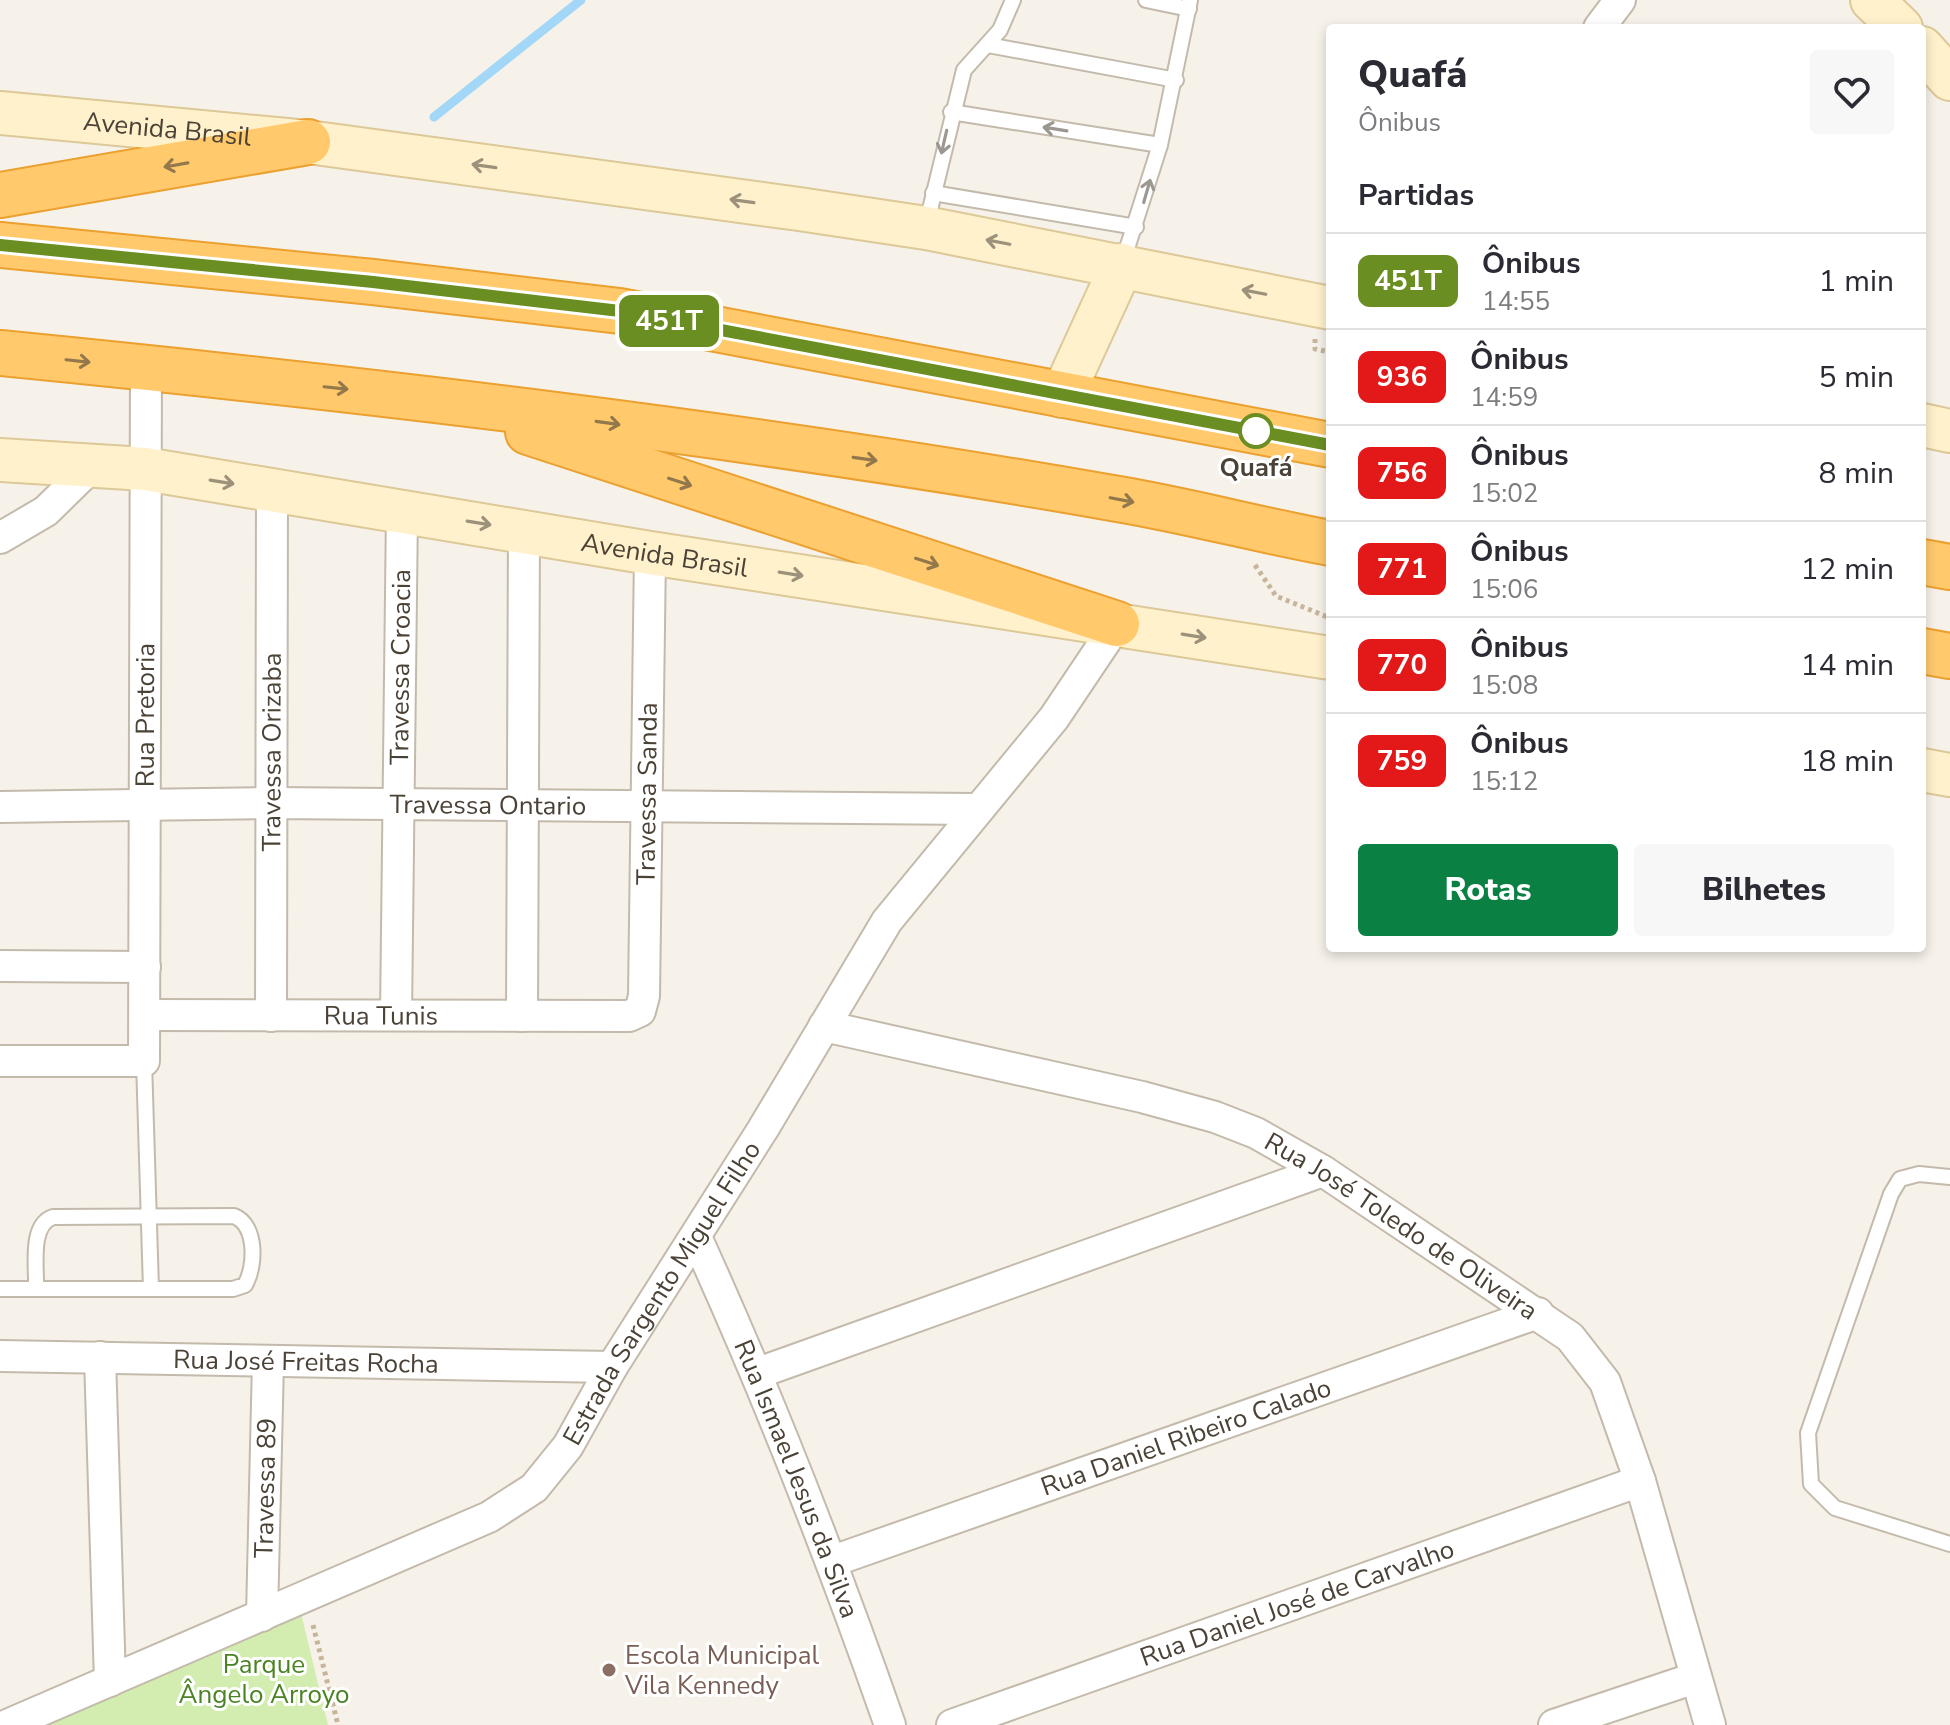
<!DOCTYPE html>
<html lang="pt">
<meta charset="utf-8">
<style>
:root{--surface:#fff;--page:#f7f7f7;--text:#2b2b33;--muted:#7c7c81;--line:#e1e1e2;--accent:#0b8043}
body{margin:0;font-family:"Nunito Sans",sans-serif;background:var(--page);color:var(--text);height:100vh;display:flex;flex-direction:column;font-size:30px;white-space:nowrap}
*{box-sizing:border-box;margin:0}
p{font-size:26px;color:var(--muted)}
.icon{flex:none;width:44px;height:44px;fill:none;stroke:currentColor;stroke-width:2;stroke-linecap:round;stroke-linejoin:round}
.map{position:relative;flex:1;overflow:hidden}
.sheet{position:absolute;left:1326px;top:24px;width:600px;height:928px;display:flex;flex-direction:column;background:var(--surface);border-radius:8px;box-shadow:0 4px 12px #0003}
.sheet>*{flex:none}
.badge{padding:0 16px;border-radius:12px;font-size:28px;line-height:52px}
.map>.badge{position:absolute;translate:-50% -50%;box-shadow:0 0 0 4px #fff}
h2{padding:0 32px;font-size:30px;line-height:72px}
.round{display:grid;place-items:center;flex:none;width:84px;height:84px;border-radius:8px;background:var(--page)}
.overview{display:flex;align-items:center;justify-content:space-between;height:136px;padding:0 32px}
h1{font-size:38px;font-weight:800;line-height:60px}
.button{display:flex;gap:16px;margin-top:auto;padding:16px 32px}
.button a{flex:1;height:92px;border-radius:8px;background:var(--accent);color:#fff;font-size:32px;font-weight:800;line-height:92px;text-align:center}
.button a+a{background:var(--page);color:var(--text)}
ul{padding:0;list-style:none}
li{display:flex;align-items:center;gap:24px;height:96px;padding:0 32px;border-top:2px solid var(--line)}
li div{flex:1}
li b{display:block;font-size:30px}
li em{font-style:normal}
li .badge{min-width:88px;font-weight:700;text-align:center}
.map>svg:first-child{display:block}
.green{fill:#d3edb0}
.lines{fill:none;stroke-linecap:round;stroke-linejoin:round}
.stream{stroke:#a2d7f7;stroke-width:9}
.lane-casing{stroke:#c3baab;stroke-width:18}
.street-casing{stroke:#c3baab;stroke-width:34}
.secondary-casing{stroke:#ddc898;stroke-width:46}
.highway-casing{stroke:#eba02f;stroke-width:48}
.path{stroke:#c6b59b;stroke-width:5;stroke-dasharray:4 4;stroke-linecap:butt}
.lane{stroke:#fff;stroke-width:14}
.street{stroke:#fff;stroke-width:30}
.secondary{stroke:#fff1cb;stroke-width:42}
.highway{stroke:#ffc96c;stroke-width:44}
.oneway{stroke:#9c9791}
.oneway2{stroke:#93784c}
.oneway3{stroke:#9c917a}
.line-casing{stroke:#fff;stroke-width:18}
.line{stroke:#6b8e23;stroke-width:12}
.stop-dot{fill:#fff;stroke:#6b8e23;stroke-width:4}
.education-dot{fill:#8d6e63;stroke:#fff;stroke-width:3}
.labels{text-anchor:middle;stroke-width:6;stroke-linejoin:round;paint-order:stroke}
.street-label{font-size:26px;fill:#4b4237;stroke:#fff}
.stop-label{font-size:26px;font-weight:bold;fill:#4b4237;stroke:#fff}
.education-label{font-size:26px;fill:#785e54;stroke:#fff;text-anchor:start}
.park-label{font-size:26px;fill:#4b8324;stroke:#fff}
</style>
<div class="map">
<svg width="1950" height="1725" viewBox="0 0 1950 1725">
<rect width="100%" height="100%" fill="#f6f2ea"/>
<path class="green" d="M 301,1613 L 328,1725 L 40,1725 Z"/>
<g class="lines">
<path class="stream" d="M 434,117 L 581,0"/>
<defs>
<g id="lane">
<path d="M 1146,0 L 1189,9"/>
<path d="M 988,45 L 1176,80"/>
<path d="M 951,112 L 1160,145"/>
<path d="M 933,193 L 1136,227"/>
<path d="M 926,226 L 964,70 L 1000,30 L 1013,0"/>
<path d="M 1123,261 L 1160,145 L 1190,0"/>
<path d="M 144,1061 L 151,1289"/>
<path d="M 1950,1177 L 1919,1174 L 1900,1179 L 1891,1194 L 1808,1433 L 1811,1484 L 1835,1508 L 1950,1544"/>
<path d="M 0,1289 L 233,1289 L 245,1285 C 256,1266 257,1225 234,1216 L 53,1217 C 29,1225 37,1268 36,1289"/>
</g>
<g id="street">
<path d="M 1599,28 L 1620,0"/>
<path d="M 0,538 L 46,511 L 92,466"/>
<path id="s1" d="M 0,807 L 271,803 L 978,809"/>
<path d="M 0,966 L 145,967"/>
<path id="s2" d="M 145,1015 L 629,1016 L 640,1011 L 644,996 L 650,553"/>
<path id="s3" d="M 396,1015 L 402,510"/>
<path id="s4" d="M 271,1016 L 272,489"/>
<path d="M 522,1016 L 524,530"/>
<path id="s5" d="M 824,1026 L 1142,1097 L 1215,1117 L 1256,1133 L 1323,1171 L 1570,1337 L 1605,1382 L 1640,1481 L 1710,1725"/>
<path id="s6" d="M 0,1061 L 144,1061 L 146,367"/>
<path id="s7" d="M 696,1237 C 769,1397 832,1559 890,1725"/>
<path id="s8" d="M 0,1356 L 612,1367"/>
<path d="M 100,1357 L 110,1681"/>
<path d="M 758,1373 L 1323,1171"/>
<path id="s9" d="M 833,1561 L 1538,1313"/>
<path id="s10" d="M 262,1616 L 268,1361"/>
<path id="s11" d="M 7,1725 L 489,1517 L 534,1488 L 568,1446 L 612,1367 L 763,1129 L 887,921 L 1054,718 L 1117,624"/>
<path id="s12" d="M 952,1725 L 1640,1481"/>
<path d="M 1554,1725 L 1695,1678"/>
</g>
<g id="secondary">
<path d="M 1872,0 L 1901,28"/>
<path d="M 1922,48 L 1950,79"/>
<path id="s13" d="M 0,113 L 308,142 L 799,209 L 926,228 L 1330,308"/>
<path d="M 1062,396 L 1122,265"/>
<path d="M 1922,425 L 1950,431"/>
<path id="s14" d="M 0,460 L 145,469 L 650,553 L 1330,658"/>
<path d="M 1922,770 L 1950,775"/>
</g>
<g id="highway">
<path d="M 0,195 L 308,142"/>
<path d="M 0,245 L 373,282 L 620,311 L 1330,445"/>
<path d="M 0,353 C 374,390 748,434 1118,499 C 1189,511 1259,530 1330,543"/>
<path d="M 528,432 L 1117,624"/>
<path d="M 1922,562 L 1950,567"/>
<path d="M 1922,651 L 1950,656"/>
</g>
</defs>
<use href="#lane" class="lane-casing"/>
<use href="#street" class="street-casing"/>
<use href="#secondary" class="secondary-casing"/>
<use href="#highway" class="highway-casing"/>
<g class="path">
<path d="M 1315,339 L 1315,349 L 1330,352"/>
<path d="M 1255,565 L 1276,596 L 1330,618"/>
<path d="M 313,1625 L 338,1725"/>
</g>
<use href="#lane" class="lane"/>
<use href="#street" class="street"/>
<use href="#secondary" class="secondary"/>
<use href="#highway" class="highway"/>
</g>
<defs><path id="oneway-shaft" d="M-6 0H5M1.5-3L5.5 0L1.5 3" fill="none" stroke-width="1.6" stroke-linecap="round" stroke-linejoin="round" transform="scale(2)"/></defs>
<g class="oneway">
<use href="#oneway-shaft" transform="translate(1055 129) rotate(-171)"/>
<use href="#oneway-shaft" transform="translate(944 142) rotate(103)"/>
<use href="#oneway-shaft" transform="translate(1147 191) rotate(-74)"/>
</g>
<g class="oneway2">
<use href="#oneway-shaft" transform="translate(176 165) rotate(170)"/>
<use href="#oneway-shaft" transform="translate(78 361) rotate(6)"/>
<use href="#oneway-shaft" transform="translate(336 388) rotate(6)"/>
<use href="#oneway-shaft" transform="translate(608 423) rotate(8)"/>
<use href="#oneway-shaft" transform="translate(865 459) rotate(8)"/>
<use href="#oneway-shaft" transform="translate(680 482) rotate(18)"/>
<use href="#oneway-shaft" transform="translate(1122 500) rotate(11)"/>
<use href="#oneway-shaft" transform="translate(927 562) rotate(18)"/>
</g>
<g class="oneway3">
<use href="#oneway-shaft" transform="translate(484 166) rotate(-172)"/>
<use href="#oneway-shaft" transform="translate(742 201) rotate(-172)"/>
<use href="#oneway-shaft" transform="translate(998 242) rotate(-169)"/>
<use href="#oneway-shaft" transform="translate(1254 292) rotate(-169)"/>
<use href="#oneway-shaft" transform="translate(222 482) rotate(9)"/>
<use href="#oneway-shaft" transform="translate(479 523) rotate(9)"/>
<use href="#oneway-shaft" transform="translate(791 574) rotate(9)"/>
<use href="#oneway-shaft" transform="translate(1194 636) rotate(9)"/>
</g>
<g class="lines">
<defs>
<path id="line" d="M 0,245 L 373,282 L 620,311 L 1330,445"/>
</defs>
<use href="#line" class="line-casing"/>
<use href="#line" class="line"/>
</g>
<circle class="stop-dot" cx="1256" cy="431" r="16"/>
<circle class="education-dot" cx="609" cy="1670" r="8"/>
<g class="labels">
<g class="street-label">
<text dy="9" stroke="none"><textPath href="#s13" startOffset="168">Avenida Brasil</textPath></text>
<text dy="9" stroke="none"><textPath href="#s14" startOffset="672">Avenida Brasil</textPath></text>
<text dy="9" stroke="none"><textPath href="#s3" startOffset="348">Travessa Croacia</textPath></text>
<text dy="9" stroke="none"><textPath href="#s6" startOffset="490">Rua Pretoria</textPath></text>
<text dy="9" stroke="none"><textPath href="#s4" startOffset="264">Travessa Orizaba</textPath></text>
<text dy="9" stroke="none"><textPath href="#s2" startOffset="714">Travessa Sanda</textPath></text>
<text dy="9" stroke="none"><textPath href="#s1" startOffset="488">Travessa Ontario</textPath></text>
<text dy="9" stroke="none"><textPath href="#s2" startOffset="236">Rua Tunis</textPath></text>
<text dy="9" stroke="none"><textPath href="#s5" startOffset="618">Rua José Toledo de Oliveira</textPath></text>
<text dy="9" stroke="none"><textPath href="#s11" startOffset="812">Estrada Sargento Miguel Filho</textPath></text>
<text dy="9" stroke="none"><textPath href="#s8" startOffset="306">Rua José Freitas Rocha</textPath></text>
<text dy="9" stroke="none"><textPath href="#s9" startOffset="374">Rua Daniel Ribeiro Calado</textPath></text>
<text dy="9" stroke="none"><textPath href="#s7" startOffset="262">Rua Ismael Jesus da Silva</textPath></text>
<text dy="9" stroke="none"><textPath href="#s10" startOffset="128">Travessa 89</textPath></text>
<text dy="9" stroke="none"><textPath href="#s12" startOffset="366">Rua Daniel José de Carvalho</textPath></text>
</g>
<g class="stop-label">
<text x="1256" y="476">Quafá</text>
</g>
<g class="education-label">
<text x="625" y="1664">Escola Municipal<tspan x="625" dy="30">Vila Kennedy</tspan></text>
</g>
<g class="park-label">
<text x="264" y="1673">Parque<tspan x="264" dy="30">Ângelo Arroyo</tspan></text>
</g>
</g>
</svg>
<b class="badge" style="left:669px;top:321px;background:#6b8e23;color:#fff">451T</b>
<section class="sheet">
<div class="overview"><div><h1>Quafá</h1><p>Ônibus</p></div><a class="round"><svg class="icon" aria-label="heart" viewBox="0 0 24 24"><path d="M12 20l-8-8c-3-5 5-10 8-4 3-6 11-1 8 4z"/></svg></a></div>
<h2>Partidas</h2>
<ul>
<li><span class="badge" style="background:#6b8e23;color:#fff">451T</span><div><b>Ônibus</b><p>14:55</p></div><em>1 min</em></li>
<li><span class="badge" style="background:#e31919;color:#fff">936</span><div><b>Ônibus</b><p>14:59</p></div><em>5 min</em></li>
<li><span class="badge" style="background:#e31919;color:#fff">756</span><div><b>Ônibus</b><p>15:02</p></div><em>8 min</em></li>
<li><span class="badge" style="background:#e31919;color:#fff">771</span><div><b>Ônibus</b><p>15:06</p></div><em>12 min</em></li>
<li><span class="badge" style="background:#e31919;color:#fff">770</span><div><b>Ônibus</b><p>15:08</p></div><em>14 min</em></li>
<li><span class="badge" style="background:#e31919;color:#fff">759</span><div><b>Ônibus</b><p>15:12</p></div><em>18 min</em></li>
</ul>
<div class="button"><a>Rotas</a><a>Bilhetes</a></div>
</section>
</div>
